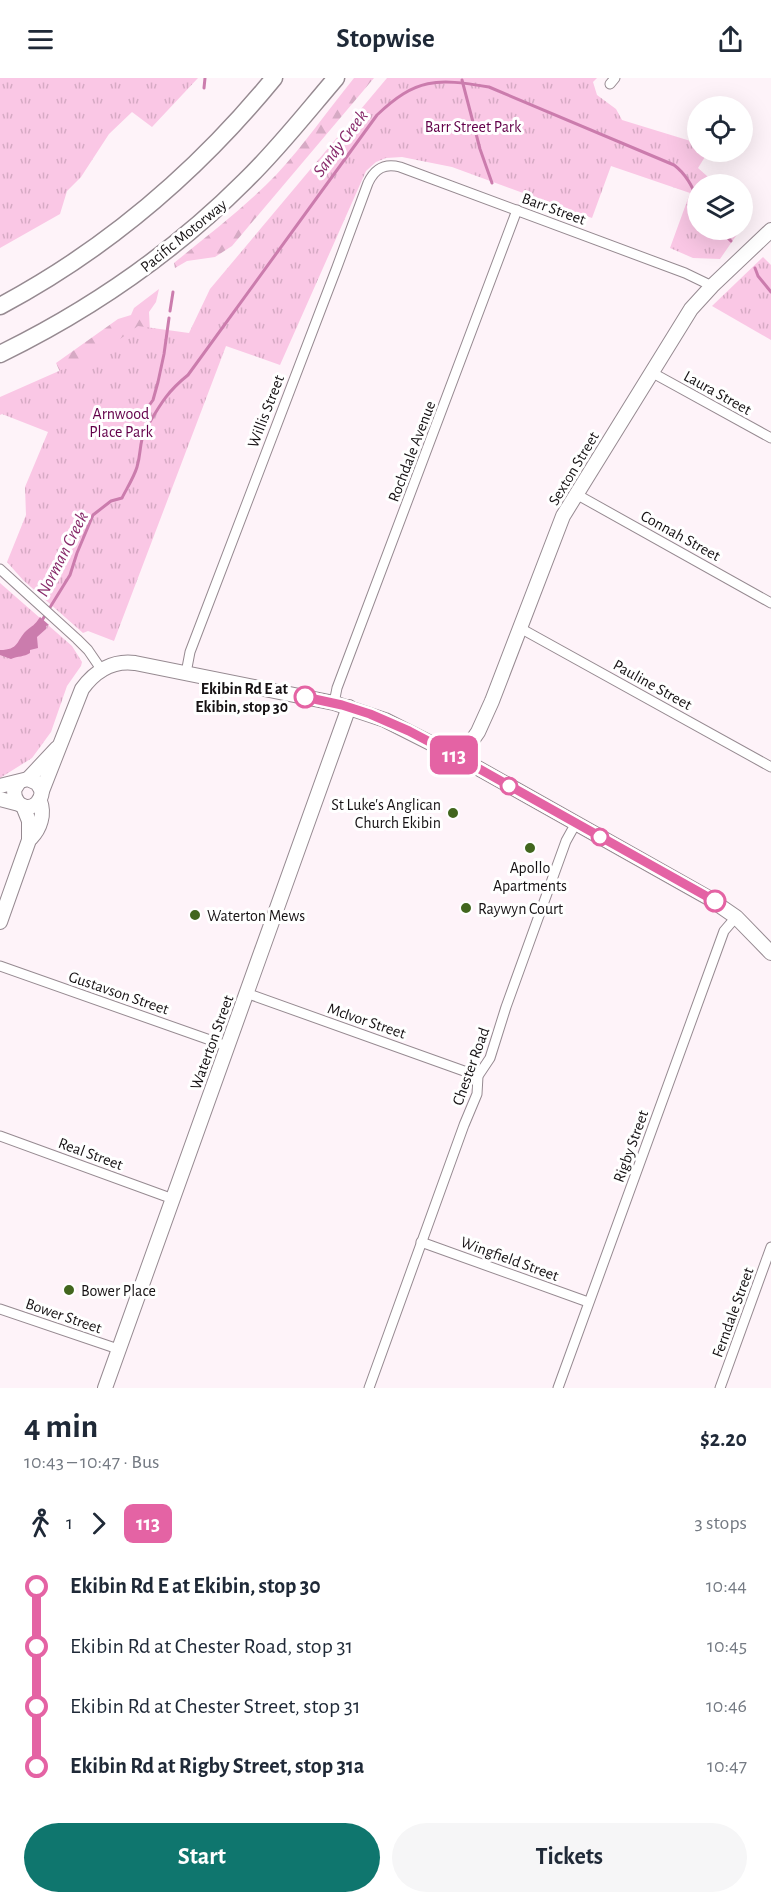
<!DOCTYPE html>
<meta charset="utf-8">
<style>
:root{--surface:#fff;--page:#f6f6f7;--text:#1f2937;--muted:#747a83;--accent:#0f766e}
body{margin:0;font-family:"Alegreya Sans",sans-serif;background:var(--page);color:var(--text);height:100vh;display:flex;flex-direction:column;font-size:22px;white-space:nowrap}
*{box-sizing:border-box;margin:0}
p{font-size:20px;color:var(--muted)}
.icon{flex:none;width:33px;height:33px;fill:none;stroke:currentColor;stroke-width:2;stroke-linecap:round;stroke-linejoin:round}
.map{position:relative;height:1310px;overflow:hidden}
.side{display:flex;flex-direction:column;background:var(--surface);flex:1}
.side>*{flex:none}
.badge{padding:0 12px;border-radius:9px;font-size:21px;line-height:39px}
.buttons{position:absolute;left:687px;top:18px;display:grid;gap:12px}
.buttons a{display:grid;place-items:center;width:66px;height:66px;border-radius:50%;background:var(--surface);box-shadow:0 6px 24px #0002;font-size:30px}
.map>.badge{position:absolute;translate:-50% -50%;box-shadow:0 0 0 3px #fff}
.legs{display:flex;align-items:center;gap:9px;height:66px;padding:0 24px;font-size:20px}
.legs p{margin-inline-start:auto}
.head{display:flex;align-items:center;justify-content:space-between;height:102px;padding:0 24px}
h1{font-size:33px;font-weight:600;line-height:45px}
.primary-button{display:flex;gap:12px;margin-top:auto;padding:12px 24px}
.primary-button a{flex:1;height:69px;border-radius:36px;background:var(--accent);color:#fff;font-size:24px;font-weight:600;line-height:69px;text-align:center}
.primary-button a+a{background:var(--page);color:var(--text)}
ul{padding:0 24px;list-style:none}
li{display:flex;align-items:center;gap:21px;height:60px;font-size:22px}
li i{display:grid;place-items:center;width:9px;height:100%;margin:0 8px;background:currentColor}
li i::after{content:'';width:15px;height:15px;margin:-8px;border:4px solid;border-radius:50%;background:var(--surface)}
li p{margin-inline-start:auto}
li:first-child i{background:linear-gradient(#0000 50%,currentColor 0)}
li:last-child i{background:linear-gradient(currentColor 50%,#0000 0)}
header{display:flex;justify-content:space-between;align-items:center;height:78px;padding:0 24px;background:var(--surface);font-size:27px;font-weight:600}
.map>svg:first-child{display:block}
.forest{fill:url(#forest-firs)}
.park{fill:url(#park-tufts)}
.water{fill:#cb7cad}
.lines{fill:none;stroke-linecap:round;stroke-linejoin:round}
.stream{stroke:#cb7cad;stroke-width:3}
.street-casing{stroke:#968a91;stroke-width:11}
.secondary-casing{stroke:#968a91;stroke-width:16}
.highway-casing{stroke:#968a91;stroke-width:19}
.street{stroke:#fff;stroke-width:9}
.secondary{stroke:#fff;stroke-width:14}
.highway{stroke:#fff;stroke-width:16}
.line-1-casing{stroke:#fff;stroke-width:14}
.line-1{stroke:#e463a4;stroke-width:9}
.stop-1-dot{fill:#fff;stroke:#e463a4;stroke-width:3}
.poi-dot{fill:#42661e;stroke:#fff;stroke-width:2}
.labels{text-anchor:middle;stroke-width:6;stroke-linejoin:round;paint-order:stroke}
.park-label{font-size:16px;fill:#63004a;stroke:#fff}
.street-label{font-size:16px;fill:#161214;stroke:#fff}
.stop-label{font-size:16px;font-weight:bold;fill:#161214;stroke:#fff;text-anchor:end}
.poi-label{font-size:16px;fill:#161214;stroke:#fff;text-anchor:start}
.water-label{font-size:18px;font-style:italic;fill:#882b6b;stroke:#fff}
</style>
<header><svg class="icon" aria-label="menu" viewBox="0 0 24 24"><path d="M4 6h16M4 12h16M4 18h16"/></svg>Stopwise<svg class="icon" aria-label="share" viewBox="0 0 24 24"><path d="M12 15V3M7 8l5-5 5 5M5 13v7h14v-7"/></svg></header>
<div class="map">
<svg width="771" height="1310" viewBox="0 0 771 1310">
<defs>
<pattern id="forest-firs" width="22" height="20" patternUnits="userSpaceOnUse" patternTransform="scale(1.5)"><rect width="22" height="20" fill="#fac7e5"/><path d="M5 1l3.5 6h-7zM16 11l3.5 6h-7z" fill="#d6aac4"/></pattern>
<pattern id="park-tufts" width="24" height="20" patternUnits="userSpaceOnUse" patternTransform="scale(1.5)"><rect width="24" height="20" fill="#fac7e5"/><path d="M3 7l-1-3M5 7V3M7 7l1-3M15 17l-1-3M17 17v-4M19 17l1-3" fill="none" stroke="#d6aac4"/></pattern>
</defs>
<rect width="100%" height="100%" fill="#fef3f9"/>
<g class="forest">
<path d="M 354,0 L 374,0 L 232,168 L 215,179 L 187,183 L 175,190 L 174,185 C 208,157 245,129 276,97 C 304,67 328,32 354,0 Z"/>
<path d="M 159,211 L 156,224 L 149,234 L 150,254 L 60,294 L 56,285 L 118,241 L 131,237 L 134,230 Z"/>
</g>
<g class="park">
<path d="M 0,0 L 198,0 L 152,49 L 132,34 L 109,56 L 81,99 L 67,113 L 60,136 L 0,170 Z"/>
<path d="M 387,0 L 597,0 L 593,4 L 597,17 L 616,31 L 622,42 L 697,65 L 698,74 L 708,74 L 698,90 L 716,106 L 698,106 L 698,152 L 734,152 L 738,155 L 720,181 L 693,180 L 670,170 L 690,115 L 611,88 L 592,140 L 452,89 L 402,79 L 386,80 L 376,84 L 366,93 L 280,287 L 226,268 L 114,563 L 88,553 L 83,555 L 23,502 L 7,484 L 26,437 L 25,409 L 48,354 L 2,336 L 0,337 L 0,319 L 102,274 L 138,248 L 189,255 L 210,211 Z"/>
<path d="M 763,179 L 771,187 L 771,262 L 712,228 Z"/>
<path d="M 0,505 L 72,568 L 82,584 L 81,588 L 67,608 L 51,654 L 32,680 L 0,700 Z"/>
</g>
<path class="water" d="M 40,539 L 49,547 L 46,548 L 46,551 L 37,559 L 38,570 L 30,572 L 30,575 C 24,579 18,578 11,581 L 0,577 L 0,572 C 19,572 16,563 26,553 C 33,547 34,548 40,539 Z"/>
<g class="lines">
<g class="stream">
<path d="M 462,2 L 480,71 L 492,105"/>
<path d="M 204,10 L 205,0"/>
<path d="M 720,152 L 731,163"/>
<path d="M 755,190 L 758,198 L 771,214"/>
<path d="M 170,233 L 173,214"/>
<path d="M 148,347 C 161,325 168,313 188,297 L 377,37 C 416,0 436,0 489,9 L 674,87 C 686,96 692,108 698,122"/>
<path d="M 41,544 L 70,497 L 77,475 L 93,437 L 111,423 L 122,420 C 127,410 134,399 137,389 C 142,372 138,365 148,347 L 146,340 L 148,329 L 153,322 L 158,304 L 164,276 L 169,240"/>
</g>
<defs>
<g id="street">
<path d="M 610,6 L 615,0"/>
<path d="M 651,294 L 771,360"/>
<path d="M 576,416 L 771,525"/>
<path d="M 0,491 L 77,561 L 88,572 L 101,591"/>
<path d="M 520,550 L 771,689"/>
<path d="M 186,595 L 190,574 L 337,189 L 368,105 C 375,90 385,85 400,89 L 685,195 L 712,208"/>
<path d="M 334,625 L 337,610 L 517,132"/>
<path d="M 0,888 L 227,968"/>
<path d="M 246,915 L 478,998"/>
<path d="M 0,1058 L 173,1121"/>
<path d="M 421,1164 L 588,1224"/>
<path d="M 0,1231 L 118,1271"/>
<path d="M 369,1310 L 464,1047 L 477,1016 L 478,998 L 490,980 L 506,929 L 566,763 L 576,745"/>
<path d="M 558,1310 L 724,853 L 736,839"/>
<path d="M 720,1310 L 771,1169"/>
</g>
<g id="secondary">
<path d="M 460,680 L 478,654 L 492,623 L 563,438 L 691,231 L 712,208 L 771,152"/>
<path d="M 28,701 L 57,670"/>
<path d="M 19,704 L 14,712 C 14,734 40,735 42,713 L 82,611 C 95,593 113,582 135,585 L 334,625 L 385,642 L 460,680 L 707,819 L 736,839 L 771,875"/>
<path d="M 0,708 L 28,701 L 37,705 L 42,713"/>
<path d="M 0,721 L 19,726"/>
<path d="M 31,760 C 40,751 45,736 40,723"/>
<path d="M 0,844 L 29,762 L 29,743 L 23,728"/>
<path d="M 105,1310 L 349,629"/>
</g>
<g id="highway">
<path d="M 0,228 C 107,171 197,94 274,0"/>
<path d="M 0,276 C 90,232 174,174 245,103 C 278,71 306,35 336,0"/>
</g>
</defs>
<use href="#street" class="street-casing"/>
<use href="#secondary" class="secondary-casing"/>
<use href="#highway" class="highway-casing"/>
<use href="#street" class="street"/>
<use href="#secondary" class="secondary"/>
<use href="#highway" class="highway"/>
</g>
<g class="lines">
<defs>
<path id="line-1" d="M 305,619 L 342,627 L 370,636 L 409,653 L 460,680 L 715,823"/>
</defs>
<use href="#line-1" class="line-1-casing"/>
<use href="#line-1" class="line-1"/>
</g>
<g class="stop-1-dot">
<circle cx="305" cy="619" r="10"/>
<circle cx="509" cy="708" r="8"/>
<circle cx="600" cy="759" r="8"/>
<circle cx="715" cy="823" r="10"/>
</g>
<g class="poi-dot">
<circle cx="453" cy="735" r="6"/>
<circle cx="530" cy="770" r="6"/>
<circle cx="466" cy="830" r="6"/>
<circle cx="195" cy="837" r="6"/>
<circle cx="69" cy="1212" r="6"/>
</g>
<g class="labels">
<g class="park-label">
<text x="473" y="54">Barr Street Park</text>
<text x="121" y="341">Arnwood<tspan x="121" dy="18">Place Park</tspan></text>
</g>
<g class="street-label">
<text transform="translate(554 130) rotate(20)" y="6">Barr Street</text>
<text transform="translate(183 157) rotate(-39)" y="6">Pacific Motorway</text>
<text transform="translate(718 314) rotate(29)" y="6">Laura Street</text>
<text transform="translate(265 333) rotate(-69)" y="6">Willis Street</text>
<text transform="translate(411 373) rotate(-69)" y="6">Rochdale Avenue</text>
<text transform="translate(573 390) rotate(-59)" y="6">Sexton Street</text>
<text transform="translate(681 457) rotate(29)" y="6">Connah Street</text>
<text transform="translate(653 606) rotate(29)" y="6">Pauline Street</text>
<text transform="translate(119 914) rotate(19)" y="6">Gustavson Street</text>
<text transform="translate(367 942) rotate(19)" y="6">McIvor Street</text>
<text transform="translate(211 964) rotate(-70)" y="6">Waterton Street</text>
<text transform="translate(470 988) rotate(-70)" y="6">Chester Road</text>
<text transform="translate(630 1068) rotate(-70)" y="6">Rigby Street</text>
<text transform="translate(91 1075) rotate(20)" y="6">Real Street</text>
<text transform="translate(510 1180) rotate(20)" y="6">Wingfield Street</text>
<text transform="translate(732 1234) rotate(-70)" y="6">Ferndale Street</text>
<text transform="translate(64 1237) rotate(19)" y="6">Bower Street</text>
</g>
<g class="stop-label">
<text x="288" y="616">Ekibin Rd E at<tspan x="288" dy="18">Ekibin, stop 30</tspan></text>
</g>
<g class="poi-label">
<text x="441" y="732" text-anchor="end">St Luke's Anglican<tspan x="441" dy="18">Church Ekibin</tspan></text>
<text x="530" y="795" text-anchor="middle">Apollo<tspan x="530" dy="18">Apartments</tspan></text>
<text x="478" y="836">Raywyn Court</text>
<text x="207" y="843">Waterton Mews</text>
<text x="81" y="1218">Bower Place</text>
</g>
<g class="water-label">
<text transform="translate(340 65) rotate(-53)" y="6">Sandy Creek</text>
<text transform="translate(62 476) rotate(-63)" y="6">Norman Creek</text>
</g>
</g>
</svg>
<div class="buttons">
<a><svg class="icon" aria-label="locate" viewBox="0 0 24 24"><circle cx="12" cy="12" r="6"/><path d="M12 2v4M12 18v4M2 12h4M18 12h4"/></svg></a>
<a><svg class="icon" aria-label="layers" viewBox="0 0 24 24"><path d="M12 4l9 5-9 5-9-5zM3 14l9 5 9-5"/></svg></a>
</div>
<b class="badge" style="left:454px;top:677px;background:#e463a4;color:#fff">113</b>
</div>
<section class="side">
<div class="head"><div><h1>4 min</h1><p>10:43 – 10:47 · Bus</p></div><b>$2.20</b></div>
<div class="legs"><svg class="icon" aria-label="walk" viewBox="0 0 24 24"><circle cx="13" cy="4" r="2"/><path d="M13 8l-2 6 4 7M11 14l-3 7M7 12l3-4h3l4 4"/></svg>1<svg class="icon" aria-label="forward" viewBox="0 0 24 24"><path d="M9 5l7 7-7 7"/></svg><b class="badge" style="background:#e463a4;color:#fff">113</b><p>3 stops</p></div>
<ul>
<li><i style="color:#e463a4"></i><b>Ekibin Rd E at Ekibin, stop 30</b><p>10:44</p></li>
<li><i style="color:#e463a4"></i><span>Ekibin Rd at Chester Road, stop 31</span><p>10:45</p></li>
<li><i style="color:#e463a4"></i><span>Ekibin Rd at Chester Street, stop 31</span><p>10:46</p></li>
<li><i style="color:#e463a4"></i><b>Ekibin Rd at Rigby Street, stop 31a</b><p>10:47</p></li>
</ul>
<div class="primary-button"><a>Start</a><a>Tickets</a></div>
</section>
